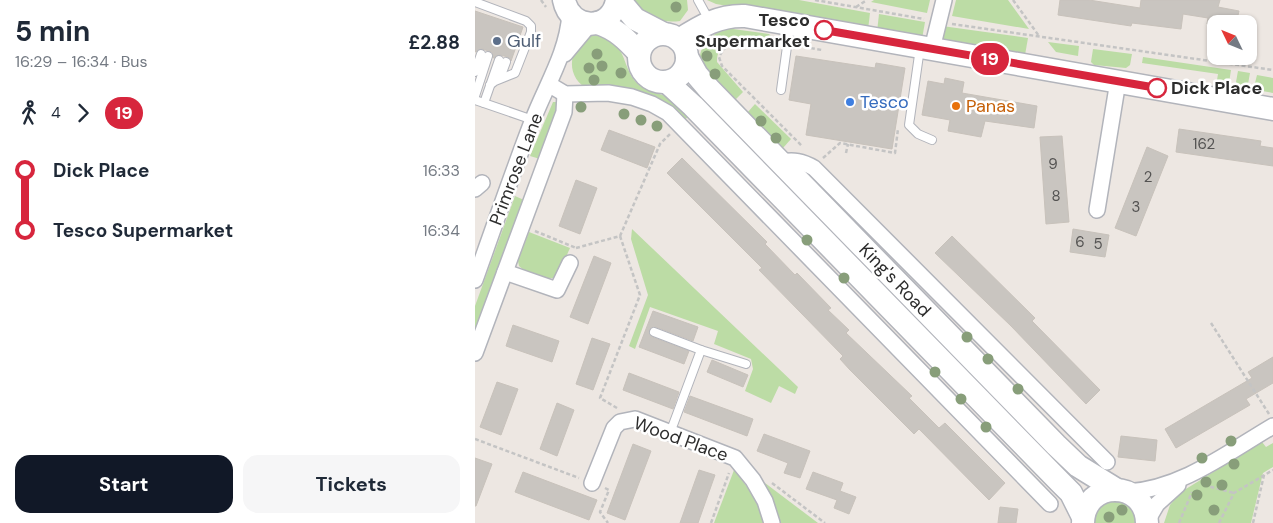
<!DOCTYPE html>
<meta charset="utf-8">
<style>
:root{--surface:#fff;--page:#f6f6f7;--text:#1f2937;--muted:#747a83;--accent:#111827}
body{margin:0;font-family:"DM Sans",sans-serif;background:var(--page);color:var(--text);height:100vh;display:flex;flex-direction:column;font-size:19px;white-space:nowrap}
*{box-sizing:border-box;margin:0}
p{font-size:16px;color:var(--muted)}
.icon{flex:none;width:28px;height:28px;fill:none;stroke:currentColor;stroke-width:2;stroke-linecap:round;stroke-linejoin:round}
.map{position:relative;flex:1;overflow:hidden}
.panel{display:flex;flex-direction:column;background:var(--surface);width:475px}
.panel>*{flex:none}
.badge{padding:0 10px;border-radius:16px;font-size:18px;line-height:32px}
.needle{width:32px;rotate:313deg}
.controls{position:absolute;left:732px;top:15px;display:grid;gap:10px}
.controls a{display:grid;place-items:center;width:50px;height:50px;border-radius:10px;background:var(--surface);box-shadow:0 1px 4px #0004;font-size:25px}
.map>.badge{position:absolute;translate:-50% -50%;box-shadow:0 0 0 2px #fff}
.legs{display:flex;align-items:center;gap:8px;height:55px;padding:0 15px;font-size:16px}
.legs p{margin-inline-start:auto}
.summary{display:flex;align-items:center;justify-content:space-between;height:85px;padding:0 15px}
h1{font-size:28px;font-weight:700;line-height:38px}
.button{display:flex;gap:10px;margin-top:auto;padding:10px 15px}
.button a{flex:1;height:58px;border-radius:15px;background:var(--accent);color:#fff;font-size:20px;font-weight:700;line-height:58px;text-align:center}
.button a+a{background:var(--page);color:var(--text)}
ul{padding:0 15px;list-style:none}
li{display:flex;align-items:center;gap:18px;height:60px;font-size:19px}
li i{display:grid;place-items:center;width:8px;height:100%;margin:0 6px;background:currentColor}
li i::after{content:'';width:12px;height:12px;margin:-6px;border:4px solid;border-radius:50%;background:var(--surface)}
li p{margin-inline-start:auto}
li:first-child i{background:linear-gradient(#0000 50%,currentColor 0)}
li:last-child i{background:linear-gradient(currentColor 50%,#0000 0)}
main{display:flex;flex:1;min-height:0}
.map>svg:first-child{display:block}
.green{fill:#bcdca5}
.building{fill:#c9c5c0;stroke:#c8c2bb}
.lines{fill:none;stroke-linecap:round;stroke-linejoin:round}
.lane-casing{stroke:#b2b4bb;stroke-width:10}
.street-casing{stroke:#b2b4bb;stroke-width:18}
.secondary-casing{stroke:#b2b4bb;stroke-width:25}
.path{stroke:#c4c4c4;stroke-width:2.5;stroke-dasharray:4 2.5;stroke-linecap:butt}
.lane{stroke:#fff;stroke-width:8}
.street{stroke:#fff;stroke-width:15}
.secondary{stroke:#fff;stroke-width:22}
.tree{fill:#889e7a}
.line-1-casing{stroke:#fff;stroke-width:11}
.line-1{stroke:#d7263d;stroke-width:8}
.stop-1-dot{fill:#fff;stroke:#d7263d;stroke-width:2.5}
.service-dot{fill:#5c6f8a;stroke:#fff;stroke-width:2}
.shop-dot{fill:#3f7fe0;stroke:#fff;stroke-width:2}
.food-dot{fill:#e8710a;stroke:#fff;stroke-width:2}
.labels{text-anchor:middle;stroke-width:5;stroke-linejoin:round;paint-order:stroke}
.number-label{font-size:15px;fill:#545352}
.stop-label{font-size:18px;font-weight:bold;fill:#2d2d2d;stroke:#fff;text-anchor:end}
.service-label{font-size:18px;fill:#4e5e75;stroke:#fff;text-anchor:start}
.shop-label{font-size:18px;fill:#366cbe;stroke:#fff;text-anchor:start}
.food-label{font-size:18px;fill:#c56008;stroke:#fff;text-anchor:start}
.street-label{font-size:18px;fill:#2d2d2d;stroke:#fff}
</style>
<main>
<section class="panel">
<div class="summary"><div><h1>5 min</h1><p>16:29 – 16:34 · Bus</p></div><b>£2.88</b></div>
<div class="legs"><svg class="icon" aria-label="walk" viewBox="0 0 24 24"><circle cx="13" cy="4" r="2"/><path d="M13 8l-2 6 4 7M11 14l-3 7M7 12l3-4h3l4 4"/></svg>4<svg class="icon" aria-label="forward" viewBox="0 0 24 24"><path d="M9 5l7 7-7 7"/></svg><b class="badge" style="background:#d7263d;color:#fff">19</b></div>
<ul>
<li><i style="color:#d7263d"></i><b>Dick Place</b><p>16:33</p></li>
<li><i style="color:#d7263d"></i><b>Tesco Supermarket</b><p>16:34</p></li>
</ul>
<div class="button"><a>Start</a><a>Tickets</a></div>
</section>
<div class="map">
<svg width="798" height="523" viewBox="0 0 798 523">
<rect width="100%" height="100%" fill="#ede7e2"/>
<g class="green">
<path d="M 158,0 L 212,0 L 213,10 L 205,21 C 186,24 169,16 158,0 Z"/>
<path d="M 232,0 L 324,0 L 395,13 L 393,30 L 241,4 Z"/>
<path d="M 399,0 L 455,0 L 452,13 L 396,2 Z"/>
<path d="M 481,0 L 533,0 L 554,29 L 477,16 Z"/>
<path d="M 404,14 L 450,22 L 447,39 L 402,32 Z"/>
<path d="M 467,26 L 553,38 L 550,55 L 468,43 L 466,38 Z"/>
<path d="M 251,28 L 294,34 L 302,42 C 282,39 242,31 242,62 L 268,92 L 259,101 C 250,91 232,76 227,65 C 219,49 238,33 251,28 Z"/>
<path d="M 118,35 C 154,39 145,66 162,83 C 170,91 180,92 190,96 C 198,100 207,109 214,115 L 210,120 L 111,88 C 89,75 94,43 118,35 Z"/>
<path d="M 573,42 L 604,46 L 603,56 L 581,52 Z"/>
<path d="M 618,49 L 657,54 L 655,65 L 651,68 L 619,65 L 616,62 Z"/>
<path d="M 668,57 L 756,70 L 754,83 L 749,85 L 742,80 L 743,74 L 667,63 Z"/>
<path d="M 763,71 L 775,73 L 773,84 L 770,88 L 763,88 L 761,82 Z"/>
<path d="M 782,75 L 798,78 L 798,93 L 782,90 L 779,87 Z"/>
<path d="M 78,102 L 82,102 L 84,104 L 65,159 L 55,156 Z"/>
<path d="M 280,104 L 316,139 L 308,148 L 272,113 Z"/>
<path d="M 40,196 L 49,200 L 0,331 L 0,306 Z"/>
<path d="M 157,229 L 323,387 L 320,394 L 304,386 L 296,403 L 270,391 L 278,369 L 276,359 L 239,344 L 243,331 L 175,307 L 160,349 L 154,346 L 173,295 L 156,239 Z"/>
<path d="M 54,232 L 95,248 L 82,277 C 70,281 52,274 44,266 L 43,261 Z"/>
<path d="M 787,442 L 791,447 L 798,443 L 798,467 L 788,473 L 776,523 L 689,523 L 695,505 L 706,492 Z"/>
<path d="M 259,470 C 273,487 284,502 289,523 L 239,523 Z"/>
<path d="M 290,483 L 343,523 L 304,523 Z"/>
<path d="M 635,499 L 656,505 L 663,523 L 617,523 L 623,507 Z"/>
</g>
<g class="building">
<path d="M 585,0 L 614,0 L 665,8 L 666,0 L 745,0 L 743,7 L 764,11 L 761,24 L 732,24 L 733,18 L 708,14 L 706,29 L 657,23 L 656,26 L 583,15 Z"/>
<path d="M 0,11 L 48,27 L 36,61 L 33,57 L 25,55 L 18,58 L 17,52 L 7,49 L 0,52 Z"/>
<path d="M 321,56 L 400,68 L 401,63 L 430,68 L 417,149 L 331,135 L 336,104 L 314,100 Z"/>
<path d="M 470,78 L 489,82 L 487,93 L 562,106 L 559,128 L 510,121 L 506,137 L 473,131 L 475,120 L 447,115 L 453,81 L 469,84 Z"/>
<path d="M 704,129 L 786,141 L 785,146 L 798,148 L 798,166 L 701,152 Z"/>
<path d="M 134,130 L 180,147 L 172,168 L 126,150 Z"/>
<path d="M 587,136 L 594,222 L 571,224 L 565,137 Z"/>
<path d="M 672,147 L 693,156 L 661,236 L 640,228 Z"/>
<path d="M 207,158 L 292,242 L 290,244 L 320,275 L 322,273 L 356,308 L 353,310 L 374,330 L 371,333 L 437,396 L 434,398 L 464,428 L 470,423 L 530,483 L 514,500 L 444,429 L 439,434 L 375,370 L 365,359 L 368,356 L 284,270 L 287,268 L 192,173 Z"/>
<path d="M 101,180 L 122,188 L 105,234 L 84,226 Z"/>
<path d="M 598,229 L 634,235 L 630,257 L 595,252 Z"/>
<path d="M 477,236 L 560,318 L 557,321 L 625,390 L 611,404 L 536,326 L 460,253 Z"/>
<path d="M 119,256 L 136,263 L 113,324 L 95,317 Z"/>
<path d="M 178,311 L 223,327 L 218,341 L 181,327 L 174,330 L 177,337 L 214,351 L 209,364 L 164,347 Z"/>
<path d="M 38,325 L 84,341 L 77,362 L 31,346 Z"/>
<path d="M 117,338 L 135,344 L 118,390 L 101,384 Z"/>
<path d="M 798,357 L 798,383 L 771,399 L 775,405 L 701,448 L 690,429 L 777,378 L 773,372 Z"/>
<path d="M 237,360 L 273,375 L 268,387 L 232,372 Z"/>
<path d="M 154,373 L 204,392 L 198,409 L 148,390 Z"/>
<path d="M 22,382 L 43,389 L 26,435 L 5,427 Z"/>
<path d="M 215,396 L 278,419 L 272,436 L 209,412 Z"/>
<path d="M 82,403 L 99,410 L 82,456 L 65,449 Z"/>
<path d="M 289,434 L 335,451 L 325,478 L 309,473 L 313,463 L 282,451 Z"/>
<path d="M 646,436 L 682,440 L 680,461 L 643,457 Z"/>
<path d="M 158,444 L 176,451 L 150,520 L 132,513 Z"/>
<path d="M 0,458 L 17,464 L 1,506 L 0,506 Z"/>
<path d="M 224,470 L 240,475 L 223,523 L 205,523 Z"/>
<path d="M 48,472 L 122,500 L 114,520 L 40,492 Z"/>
<path d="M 338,472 L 368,483 L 365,491 L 381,497 L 374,514 L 359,508 L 362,500 L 331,489 Z"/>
<path d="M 525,507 L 543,509 L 541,523 L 523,523 Z"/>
</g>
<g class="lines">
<defs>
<g id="lane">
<path d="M 223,0 L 234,20"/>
<path d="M 0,2 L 51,21 L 56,26 L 56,32 L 40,73 L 20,81 L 15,85"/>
<path d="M 445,48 L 434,125 L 443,134 L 457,140"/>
<path d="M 0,72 L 6,54"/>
<path d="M 25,78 L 31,62"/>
<path d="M 306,90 L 315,25"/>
<path d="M 0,96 L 13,56"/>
<path d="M 0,100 L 58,120"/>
<path d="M 9,103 L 24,60"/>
<path d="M 179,332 L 226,350 L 195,433"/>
<path d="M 226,350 L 271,364"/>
</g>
<g id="street">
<path d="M 457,49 L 469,0"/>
<path d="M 90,54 L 115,24"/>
<path d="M 75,85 L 90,94 L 133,93 L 157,97 L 177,104 L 193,113 L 575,504"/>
<path d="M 306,162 C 319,160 327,161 339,168 L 632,462"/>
<path d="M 0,189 L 7,183"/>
<path d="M 622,210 L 643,81"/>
<path d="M 30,272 L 82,290 L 95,263"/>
<path d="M 0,280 C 19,227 37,174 57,122 C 71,85 92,54 95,14"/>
<path d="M 0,353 L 89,112 L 90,94"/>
<path d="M 117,483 L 139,428 L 145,422 L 160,419 L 260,458 L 278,480 L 290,501 L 297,523"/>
<path d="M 652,492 C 706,489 752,453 798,426"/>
<path d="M 672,521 L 682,504 L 703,485"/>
</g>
<g id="secondary">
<path d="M 89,0 C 95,31 137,32 142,0"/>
<path d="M 144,0 L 160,19 L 187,33"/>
<path d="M 123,23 C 141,29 151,39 164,53"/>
<circle cx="188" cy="58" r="24"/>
<path d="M 204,40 C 226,26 244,15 270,16 L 798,109"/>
<path d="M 212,57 L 222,75 L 234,89 L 581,445 L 603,466 L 642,490"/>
<path d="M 192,82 L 218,106 L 585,482 L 596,493 L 608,517"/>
<path d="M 608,523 C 609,479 671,479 672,523"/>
</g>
</defs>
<use href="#lane" class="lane-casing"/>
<use href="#street" class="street-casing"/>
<use href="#secondary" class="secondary-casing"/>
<g class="path">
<path d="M 66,0 L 71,7"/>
<path d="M 340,0 L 449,19"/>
<path d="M 538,0 L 564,36"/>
<path d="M 381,7 L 392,0"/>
<path d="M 477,24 L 798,70"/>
<path d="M 302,44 C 281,41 256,33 244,57 L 247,66 L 327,146"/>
<path d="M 323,46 L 347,50"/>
<path d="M 371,153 L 373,144"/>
<path d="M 348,158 L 365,143 L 420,153 L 423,129"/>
<path d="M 60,231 L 101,248"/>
<path d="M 101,248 L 145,236 L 185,144 L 195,134"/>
<path d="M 736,323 L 794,414"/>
<path d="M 142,408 L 125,398 L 165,295 L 145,236"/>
<path d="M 0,439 L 104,478"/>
<path d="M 297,483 L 350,523"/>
<path d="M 729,485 L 759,493"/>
<path d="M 130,488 L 134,490 L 125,512 L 133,523"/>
<path d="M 236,523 L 254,473"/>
<path d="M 704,523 L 717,492"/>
<path d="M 744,523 L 759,493 L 798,470"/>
<path d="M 778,523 L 789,475"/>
</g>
<use href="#lane" class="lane"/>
<use href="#street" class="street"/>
<use href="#secondary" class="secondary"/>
</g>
<g class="tree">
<circle cx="201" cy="7" r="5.5"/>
<circle cx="122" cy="54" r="5.5"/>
<circle cx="232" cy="56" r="5.5"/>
<circle cx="127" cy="66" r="5.5"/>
<circle cx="114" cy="68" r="5.5"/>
<circle cx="146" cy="73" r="5.5"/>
<circle cx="240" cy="74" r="5.5"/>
<circle cx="119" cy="80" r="5.5"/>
<circle cx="106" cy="107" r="5.5"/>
<circle cx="149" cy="114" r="5.5"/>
<circle cx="166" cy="120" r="5.5"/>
<circle cx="286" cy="121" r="5.5"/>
<circle cx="182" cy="126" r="5.5"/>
<circle cx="301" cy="138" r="5.5"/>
<circle cx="332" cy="240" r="5.5"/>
<circle cx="369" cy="278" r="5.5"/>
<circle cx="492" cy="337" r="5.5"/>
<circle cx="513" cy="359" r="5.5"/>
<circle cx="460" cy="372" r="5.5"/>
<circle cx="543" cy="389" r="5.5"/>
<circle cx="486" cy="399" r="5.5"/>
<circle cx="511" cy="427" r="5.5"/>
<circle cx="756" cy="441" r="5.5"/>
<circle cx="727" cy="458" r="5.5"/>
<circle cx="759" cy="464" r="5.5"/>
<circle cx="731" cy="482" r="5.5"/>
<circle cx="747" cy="485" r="5.5"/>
<circle cx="722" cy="495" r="5.5"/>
<circle cx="647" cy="510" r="5.5"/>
<circle cx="739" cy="510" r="5.5"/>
<circle cx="634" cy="517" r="5.5"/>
</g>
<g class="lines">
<defs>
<path id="line-1" d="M 349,30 L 682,88"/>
</defs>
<use href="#line-1" class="line-1-casing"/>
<use href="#line-1" class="line-1"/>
</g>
<g class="stop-1-dot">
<circle cx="349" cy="30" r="9"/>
<circle cx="682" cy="88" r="9"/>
</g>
<circle class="service-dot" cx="22" cy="41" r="5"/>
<circle class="shop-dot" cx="375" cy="102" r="5"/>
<circle class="food-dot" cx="481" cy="106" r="5"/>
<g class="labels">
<g class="number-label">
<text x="729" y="149">162</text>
<text x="578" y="169">9</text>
<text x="673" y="182">2</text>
<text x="581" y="201">8</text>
<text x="661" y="212">3</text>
<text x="605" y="247">6</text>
<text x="623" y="249">5</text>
</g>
<g class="stop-label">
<text x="335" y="26">Tesco<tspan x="335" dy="21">Supermarket</tspan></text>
<text x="696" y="94" text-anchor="start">Dick Place</text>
</g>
<g class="service-label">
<text x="32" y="47">Gulf</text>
</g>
<g class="shop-label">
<text x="385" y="108">Tesco</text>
</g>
<g class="food-label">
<text x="491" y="112">Panas</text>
</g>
<g class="street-label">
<text transform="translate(41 169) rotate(-69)" y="6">Primrose Lane</text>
<text transform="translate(420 280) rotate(46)" y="6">King's Road</text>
<text transform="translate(206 439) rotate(20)" y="6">Wood Place</text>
</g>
</g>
</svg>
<div class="controls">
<a><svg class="needle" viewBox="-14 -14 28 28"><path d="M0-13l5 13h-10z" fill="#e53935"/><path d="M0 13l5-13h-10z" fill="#747a83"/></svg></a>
</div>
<b class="badge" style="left:515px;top:59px;background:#d7263d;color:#fff">19</b>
</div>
</main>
